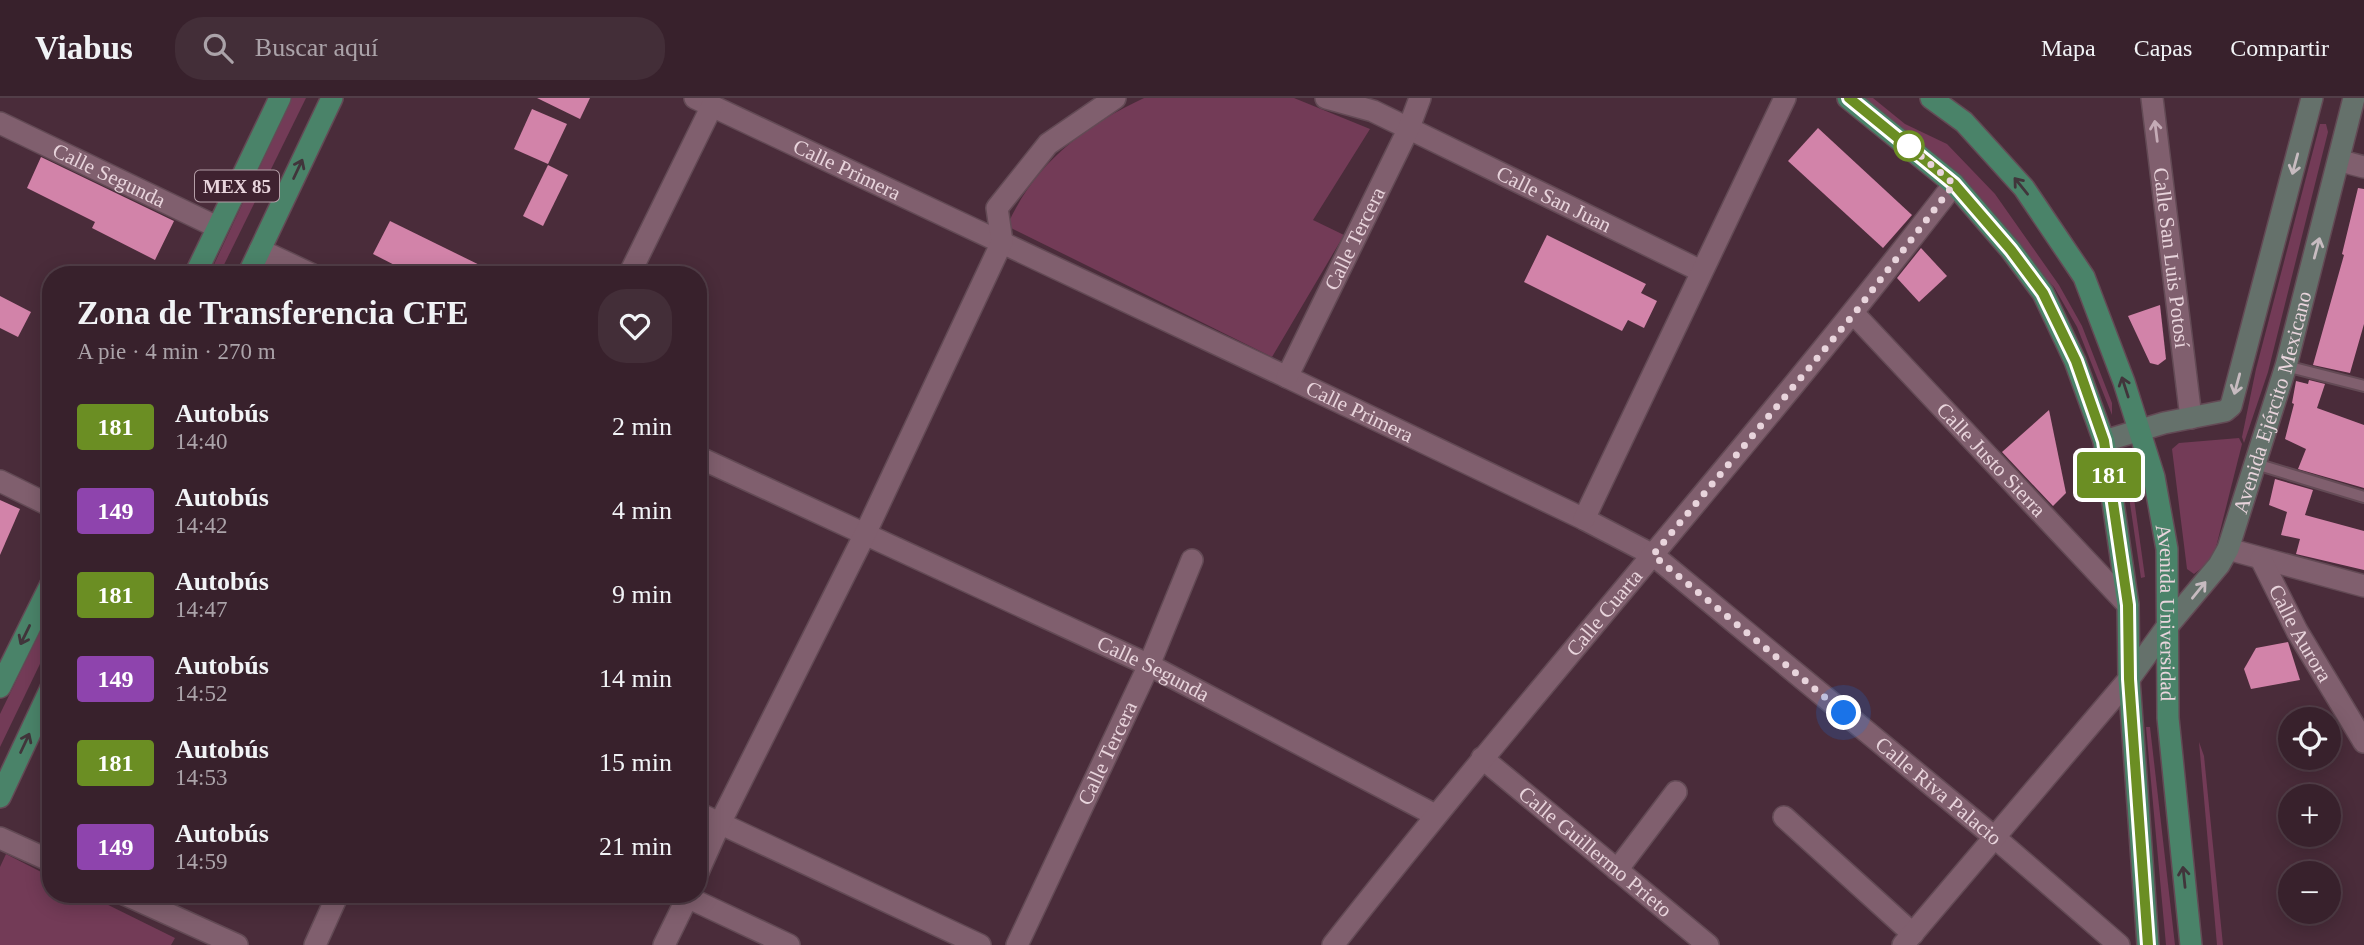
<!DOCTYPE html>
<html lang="es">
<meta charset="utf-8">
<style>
:root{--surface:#38212c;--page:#432e38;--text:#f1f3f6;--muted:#aba3a9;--line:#523e48}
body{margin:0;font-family:Georgia,serif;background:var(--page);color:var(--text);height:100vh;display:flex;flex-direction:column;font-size:26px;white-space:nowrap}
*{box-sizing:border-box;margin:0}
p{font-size:23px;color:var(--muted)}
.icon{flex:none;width:38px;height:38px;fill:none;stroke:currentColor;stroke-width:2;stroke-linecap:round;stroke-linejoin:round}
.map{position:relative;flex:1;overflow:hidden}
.panel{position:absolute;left:42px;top:168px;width:665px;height:637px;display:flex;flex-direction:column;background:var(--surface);border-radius:28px;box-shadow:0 4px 18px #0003,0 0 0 2px var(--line)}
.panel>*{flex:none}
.badge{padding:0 14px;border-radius:5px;font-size:24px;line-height:46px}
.tools{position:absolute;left:2278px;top:609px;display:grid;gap:14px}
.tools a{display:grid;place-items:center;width:63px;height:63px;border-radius:50%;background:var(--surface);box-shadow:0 4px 18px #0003,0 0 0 2px var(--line);font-size:35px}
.you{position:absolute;width:35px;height:35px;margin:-18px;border:5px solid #fff;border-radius:50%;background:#1a73e8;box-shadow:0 0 0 10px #1a73e833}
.map>.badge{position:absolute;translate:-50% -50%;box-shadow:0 0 0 4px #fff}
.round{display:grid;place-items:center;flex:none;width:74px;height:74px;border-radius:28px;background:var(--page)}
.overview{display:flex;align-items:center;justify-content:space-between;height:119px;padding:0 35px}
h1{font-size:33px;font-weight:600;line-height:52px}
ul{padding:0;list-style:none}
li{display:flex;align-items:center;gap:21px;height:84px;padding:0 35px}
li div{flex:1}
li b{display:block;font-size:26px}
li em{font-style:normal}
li .badge{min-width:77px;font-weight:700;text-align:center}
header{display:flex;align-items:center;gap:42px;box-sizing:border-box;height:98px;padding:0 35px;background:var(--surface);border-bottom:2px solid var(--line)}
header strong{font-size:33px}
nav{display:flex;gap:38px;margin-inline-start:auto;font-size:24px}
.search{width:490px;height:63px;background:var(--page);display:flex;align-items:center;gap:18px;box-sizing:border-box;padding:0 24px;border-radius:28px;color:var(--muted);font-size:26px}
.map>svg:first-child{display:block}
.green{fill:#733b57}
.building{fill:#d283a9}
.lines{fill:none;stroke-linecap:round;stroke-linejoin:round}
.lane-casing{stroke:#634a55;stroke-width:14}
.street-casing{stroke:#634a55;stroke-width:24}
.secondary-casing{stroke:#634a55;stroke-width:24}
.primary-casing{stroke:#634a55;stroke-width:24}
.lane{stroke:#805f6e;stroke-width:10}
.street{stroke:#805f6e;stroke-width:21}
.secondary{stroke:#65716b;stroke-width:21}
.primary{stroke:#4a8369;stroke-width:21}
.oneway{stroke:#c4abb6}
.oneway2{stroke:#c7bbc0}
.oneway3{stroke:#41353b}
.line-casing{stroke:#fff;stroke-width:16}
.line{stroke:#6b8e23;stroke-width:10}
.walk{stroke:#e8d4dc;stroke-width:7;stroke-dasharray:0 12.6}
.stop-dot{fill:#fff;stroke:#6b8e23;stroke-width:3.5}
.labels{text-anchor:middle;stroke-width:7;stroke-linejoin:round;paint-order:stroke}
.shield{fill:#3f2230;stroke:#b59fa8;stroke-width:2}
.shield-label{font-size:19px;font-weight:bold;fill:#e8d4dc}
.street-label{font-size:21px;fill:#e8d4dc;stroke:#3f2230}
</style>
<header>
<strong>Viabus</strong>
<div class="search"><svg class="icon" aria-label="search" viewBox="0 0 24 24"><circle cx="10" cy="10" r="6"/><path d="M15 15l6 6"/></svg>Buscar aquí</div>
<nav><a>Mapa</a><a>Capas</a><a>Compartir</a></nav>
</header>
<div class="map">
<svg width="2364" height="847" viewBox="0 0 2364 847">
<rect width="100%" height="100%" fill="#4a2c3a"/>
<g class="green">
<path d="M 292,0 L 306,0 L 219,177 L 209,177 Z"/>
<path d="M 1144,0 L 1294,0 L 1370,31 L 1313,122 L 1344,137 L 1272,259 L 1007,128 C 1035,65 1083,29 1144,0 Z"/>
<path d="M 1866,0 L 1873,0 L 1905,26 L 1947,46 L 1995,96 L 2059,187 L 2082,228 L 2112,305 L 2112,317 L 2077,229 L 2054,189 L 1946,66 Z"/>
<path d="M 2320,26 L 2326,26 L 2328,34 L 2268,274 L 2244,345 L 2242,339 L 2256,271 Z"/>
<path d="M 2239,340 L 2242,346 L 2213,461 L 2194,476 L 2187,471 L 2172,351 L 2179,345 Z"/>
<path d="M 2123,358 L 2128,358 L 2145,479 L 2141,480 Z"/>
<path d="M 51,511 L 51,543 L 0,649 L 0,616 Z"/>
<path d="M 2146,629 L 2150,629 L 2175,847 L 2166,847 Z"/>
<path d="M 2199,644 L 2204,658 L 2223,847 L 2217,847 Z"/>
<path d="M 6,756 L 51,779 L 51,796 L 86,796 L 175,840 L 171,847 L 0,847 L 0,769 Z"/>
</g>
<g class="building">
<path d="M 537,0 L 590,0 L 580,21 Z"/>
<path d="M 532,11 L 567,26 L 548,66 L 514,51 Z"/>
<path d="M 1818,30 L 1912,117 L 1883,150 L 1788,63 Z"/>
<path d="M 41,59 L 174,123 L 155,162 L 92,130 L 95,124 L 27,90 Z"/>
<path d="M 548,67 L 568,77 L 543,128 L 523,118 Z"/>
<path d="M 2358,90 L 2364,91 L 2364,226 L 2350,275 L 2313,267 L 2344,157 L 2342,156 Z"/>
<path d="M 390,123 L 500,177 L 414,177 L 373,156 Z"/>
<path d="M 1547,137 L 1646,186 L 1641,195 L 1657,203 L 1644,230 L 1628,222 L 1622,233 L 1524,184 Z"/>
<path d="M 1921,150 L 1947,178 L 1919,204 L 1897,180 Z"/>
<path d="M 0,198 L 31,214 L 18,239 L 0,230 Z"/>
<path d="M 2160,207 L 2166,261 L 2158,267 L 2150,265 L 2128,218 Z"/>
<path d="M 2309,282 L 2325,286 L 2317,310 L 2364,327 L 2364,390 L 2298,371 L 2306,351 L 2285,341 L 2294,306 L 2292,305 L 2296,283 L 2308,286 Z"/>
<path d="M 2049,312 L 2066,395 L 2053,408 L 2002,354 Z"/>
<path d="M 2275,381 L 2313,392 L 2305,417 L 2364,433 L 2364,472 L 2296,456 L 2300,441 L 2281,437 L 2287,414 L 2269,407 Z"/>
<path d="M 0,402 L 20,411 L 0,457 Z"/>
<path d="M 2288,544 L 2300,582 L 2251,591 L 2244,571 L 2256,550 Z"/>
</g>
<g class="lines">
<defs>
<g id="lane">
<path d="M 2286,268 L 2364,288"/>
<path d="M 2256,366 L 2364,399"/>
</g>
<g id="street">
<path id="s1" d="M 695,0 L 1287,279 L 1584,421 L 1653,457 L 1993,738 L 2119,847"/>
<path id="s2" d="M 1326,0 L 1373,13 L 1701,173"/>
<path id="s3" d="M 2152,0 L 2191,320"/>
<path id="s4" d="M 0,25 L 217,129"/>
<path d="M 2341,63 L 2364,69"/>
<path d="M 260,152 L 313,177"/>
<path d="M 629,177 L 712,8"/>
<path id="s5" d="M 1854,216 L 2128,507"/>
<path id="s6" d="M 1287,279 L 1408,32 L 1420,0"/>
<path id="s7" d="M 698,359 L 1149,567 L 1435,717"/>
<path d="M 0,383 L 51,408"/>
<path d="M 1584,421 L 1785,0"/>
<path d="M 2228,451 L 2364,488"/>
<path id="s8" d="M 2261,461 L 2297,533 L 2364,644"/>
<path id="s9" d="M 1482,660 L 1708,847"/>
<path d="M 698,715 L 980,847"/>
<path d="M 1784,719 L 1913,836"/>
<path d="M 0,740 L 51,763"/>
<path d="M 1617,772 L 1676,694"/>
<path d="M 698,774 L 720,725 L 865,436 L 1002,144 L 997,110 L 1048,46 L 1115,0"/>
<path d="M 124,796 L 237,847"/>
<path d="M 687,799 L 789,847"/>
<path d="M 315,847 L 338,796"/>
<path d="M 664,847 L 689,796"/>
<path id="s10" d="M 1017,847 L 1149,567 L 1192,462"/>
<path id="s11" d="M 1333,847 C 1535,589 1754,345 1954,86"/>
<path d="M 1903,847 L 2129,581"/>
</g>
<g id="secondary">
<path d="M 2104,343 L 2164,325 L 2225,313 L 2231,308 L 2312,0"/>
<path id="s12" d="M 2129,581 L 2166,530 L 2219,467 L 2228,451 L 2286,268 L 2354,0"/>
</g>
<g id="primary">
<path d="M 1848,0 L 1954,86 L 2011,152 L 2043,195 L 2075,263 L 2104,343 L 2128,507 L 2129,581 L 2148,847"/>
<path id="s13" d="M 1931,0 L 1964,24 L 2024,90 L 2084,179 L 2124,284 L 2154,379 L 2167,451 L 2168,620 L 2191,847"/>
<path d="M 195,177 L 280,0"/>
<path d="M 248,177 L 332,0"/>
<path d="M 0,589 L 51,486"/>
<path d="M 0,699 L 51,590"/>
</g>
</defs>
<use href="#lane" class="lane-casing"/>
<use href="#street" class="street-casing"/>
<use href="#secondary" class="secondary-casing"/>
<use href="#primary" class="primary-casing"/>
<use href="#lane" class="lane"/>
<use href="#street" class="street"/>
<use href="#secondary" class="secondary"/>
<use href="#primary" class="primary"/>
</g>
<defs><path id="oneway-shaft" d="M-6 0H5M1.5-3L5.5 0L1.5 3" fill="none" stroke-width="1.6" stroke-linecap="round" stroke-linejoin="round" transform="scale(1.75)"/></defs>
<use class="oneway" href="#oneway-shaft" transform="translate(2156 33) rotate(-97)"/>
<g class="oneway2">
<use href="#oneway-shaft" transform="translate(2295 66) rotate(105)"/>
<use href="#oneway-shaft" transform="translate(2317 150) rotate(-75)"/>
<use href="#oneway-shaft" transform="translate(2237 286) rotate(105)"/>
<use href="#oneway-shaft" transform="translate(2199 492) rotate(-51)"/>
</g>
<g class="oneway3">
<use href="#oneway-shaft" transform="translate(298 71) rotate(-65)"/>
<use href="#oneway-shaft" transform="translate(2021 88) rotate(-129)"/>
<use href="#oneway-shaft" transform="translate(2125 289) rotate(-108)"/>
<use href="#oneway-shaft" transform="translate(25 537) rotate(116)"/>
<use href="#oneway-shaft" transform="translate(25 645) rotate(-65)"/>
<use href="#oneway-shaft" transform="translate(2184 779) rotate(-96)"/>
</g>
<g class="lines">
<defs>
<path id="line" d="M 1849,0 L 1954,86 L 2011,152 L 2043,195 L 2076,263 L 2104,343 L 2128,507 L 2129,581 L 2148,847"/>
</defs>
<use href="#line" class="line-casing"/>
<use href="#line" class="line"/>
<path class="walk" d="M 1844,615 L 1653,457 L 1854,216 L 1954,86 L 1909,48"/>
</g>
<circle class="stop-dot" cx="1909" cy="48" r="14"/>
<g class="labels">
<rect class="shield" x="195" y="72.5" width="84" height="31" rx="5"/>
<g class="shield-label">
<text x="237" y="95">MEX 85</text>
</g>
<g class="street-label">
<text dy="7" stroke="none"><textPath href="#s1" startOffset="168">Calle Primera</textPath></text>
<text dy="7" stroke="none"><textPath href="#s4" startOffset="121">Calle Segunda</textPath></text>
<text dy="7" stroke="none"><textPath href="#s2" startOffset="250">Calle San Juan</textPath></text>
<text dy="7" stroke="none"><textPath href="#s6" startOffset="154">Calle Tercera</textPath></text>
<text dy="7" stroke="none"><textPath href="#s3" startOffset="161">Calle San Luis Potosí</textPath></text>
<text dy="7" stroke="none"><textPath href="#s12" startOffset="317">Avenida Ejército Mexicano</textPath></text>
<text dy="7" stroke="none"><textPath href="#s1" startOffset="735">Calle Primera</textPath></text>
<text dy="7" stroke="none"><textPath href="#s5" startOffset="200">Calle Justo Sierra</textPath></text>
<text dy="7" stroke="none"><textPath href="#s11" startOffset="429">Calle Cuarta</textPath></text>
<text dy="7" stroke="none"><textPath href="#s13" startOffset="586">Avenida Universidad</textPath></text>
<text dy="7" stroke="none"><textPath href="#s8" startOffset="84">Calle Aurora</textPath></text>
<text dy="7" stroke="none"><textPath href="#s7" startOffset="502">Calle Segunda</textPath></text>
<text dy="7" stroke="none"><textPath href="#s10" startOffset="212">Calle Tercera</textPath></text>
<text dy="7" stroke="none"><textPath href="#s1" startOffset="1432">Calle Riva Palacio</textPath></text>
<text dy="7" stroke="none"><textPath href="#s9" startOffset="147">Calle Guillermo Prieto</textPath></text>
</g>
</g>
</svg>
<div class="tools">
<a><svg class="icon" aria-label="locate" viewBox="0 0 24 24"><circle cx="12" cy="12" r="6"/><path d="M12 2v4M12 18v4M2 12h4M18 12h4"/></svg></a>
<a>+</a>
<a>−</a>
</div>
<div class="you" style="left:1844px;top:615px"></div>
<b class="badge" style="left:2109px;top:377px;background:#6b8e23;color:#fff">181</b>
<section class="panel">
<div class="overview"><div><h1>Zona de Transferencia CFE</h1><p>A pie · 4 min · 270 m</p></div><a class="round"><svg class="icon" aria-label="heart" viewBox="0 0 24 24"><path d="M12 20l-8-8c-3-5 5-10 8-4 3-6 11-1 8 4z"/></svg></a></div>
<ul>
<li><span class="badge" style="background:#6b8e23;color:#fff">181</span><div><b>Autobús</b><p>14:40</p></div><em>2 min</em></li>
<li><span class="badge" style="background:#8e44ad;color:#fff">149</span><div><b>Autobús</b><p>14:42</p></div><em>4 min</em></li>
<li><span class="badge" style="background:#6b8e23;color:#fff">181</span><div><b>Autobús</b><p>14:47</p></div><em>9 min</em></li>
<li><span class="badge" style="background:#8e44ad;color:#fff">149</span><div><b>Autobús</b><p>14:52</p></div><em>14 min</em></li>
<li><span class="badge" style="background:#6b8e23;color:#fff">181</span><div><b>Autobús</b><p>14:53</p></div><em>15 min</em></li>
<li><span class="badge" style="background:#8e44ad;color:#fff">149</span><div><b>Autobús</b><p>14:59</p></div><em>21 min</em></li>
</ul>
</section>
</div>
